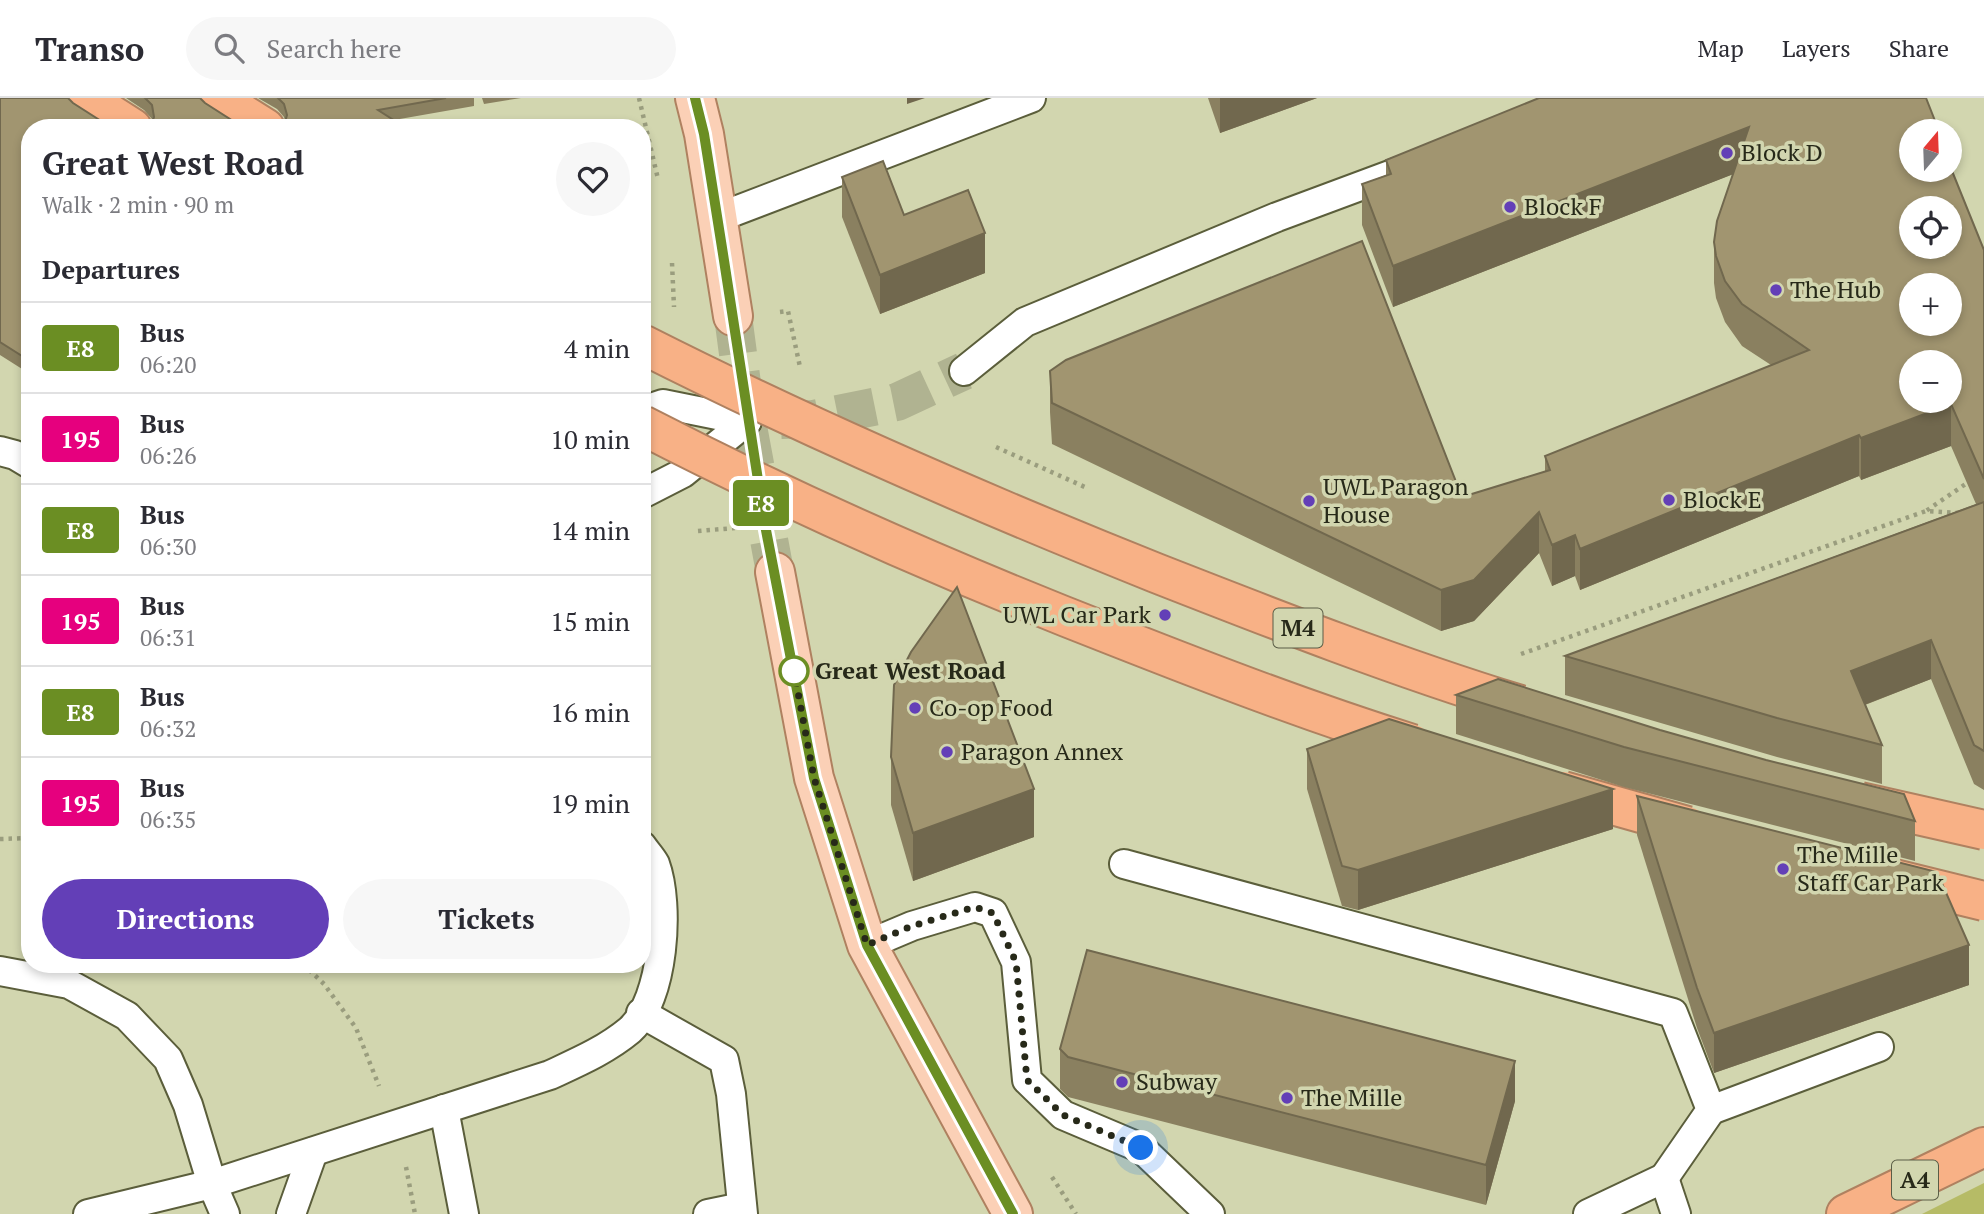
<!DOCTYPE html>
<meta charset="utf-8">
<style>
:root{--surface:#fff;--page:#f7f7f7;--text:#2b2b33;--muted:#7c7c81;--line:#e1e1e2;--accent:#633fb7}
body{margin:0;font-family:"PT Serif",serif;background:var(--page);color:var(--text);height:100vh;display:flex;flex-direction:column;font-size:26px;white-space:nowrap}
*{box-sizing:border-box;margin:0}
p{font-size:23px;color:var(--muted)}
.icon{flex:none;width:38px;height:38px;fill:none;stroke:currentColor;stroke-width:2;stroke-linecap:round;stroke-linejoin:round}
.map{position:relative;flex:1;overflow:hidden}
.panel{position:absolute;left:21px;top:21px;width:630px;height:854px;display:flex;flex-direction:column;background:var(--surface);border-radius:28px;box-shadow:0 4px 10px #0003}
.panel>*{flex:none}
.badge{padding:0 14px;border-radius:5px;font-size:24px;line-height:46px}
.needle{width:46px;rotate:19deg}
.tools{position:absolute;left:1899px;top:21px;display:grid;gap:14px}
.tools a{display:grid;place-items:center;width:63px;height:63px;border-radius:50%;background:var(--surface);box-shadow:0 4px 10px #0003;font-size:35px}
.you{position:absolute;width:35px;height:35px;margin:-18px;border:5px solid #fff;border-radius:50%;background:#1a73e8;box-shadow:0 0 0 10px #1a73e833}
.map>.badge{position:absolute;translate:-50% -50%;box-shadow:0 0 0 4px #fff}
h2{padding:0 21px;font-size:26px;line-height:63px}
.round{display:grid;place-items:center;flex:none;width:74px;height:74px;border-radius:37px;background:var(--page)}
.summary{display:flex;align-items:center;justify-content:space-between;height:119px;padding:0 21px}
h1{font-size:33px;font-weight:700;line-height:52px}
.action{display:flex;gap:14px;margin-top:auto;padding:14px 21px}
.action a{flex:1;height:80px;border-radius:42px;background:var(--accent);color:#fff;font-size:28px;font-weight:700;line-height:80px;text-align:center}
.action a+a{background:var(--page);color:var(--text)}
ul{padding:0;list-style:none}
li{display:flex;align-items:center;gap:21px;height:91px;padding:0 21px;border-top:2px solid var(--line)}
li div{flex:1}
li b{display:block;font-size:26px}
li em{font-style:normal}
li .badge{min-width:77px;font-weight:700;text-align:center}
header{display:flex;align-items:center;gap:42px;box-sizing:border-box;height:98px;padding:0 35px;background:var(--surface);border-bottom:2px solid var(--line)}
header strong{font-size:33px}
nav{display:flex;gap:38px;margin-inline-start:auto;font-size:24px}
.search{width:490px;height:63px;background:var(--page);display:flex;align-items:center;gap:18px;box-sizing:border-box;padding:0 24px;border-radius:38px;color:var(--muted);font-size:26px}
.map>svg:first-child{display:block}
.green{fill:#b6bb66}
.lines{fill:none;stroke-linecap:round;stroke-linejoin:round}
.street-tunnel{stroke:#b0b391;stroke-width:38;stroke-dasharray:38 19;stroke-linecap:butt}
.primary-tunnel{stroke:#b0b391;stroke-width:38;stroke-dasharray:38 19;stroke-linecap:butt}
.lane-casing{stroke:#5b5e3b;stroke-width:32}
.primary-casing{stroke:#af8160;stroke-width:42}
.highway-casing{stroke:#af8160;stroke-width:42}
.path{stroke:#9a9d7e;stroke-width:4.5;stroke-dasharray:3.5 5;stroke-linecap:butt}
.lane{stroke:#fff;stroke-width:28}
.primary{stroke:#fbd0b6;stroke-width:38}
.highway{stroke:#f8b186;stroke-width:38}
.highway-bridge-casing{stroke:#af8160;stroke-width:42;stroke-linecap:butt}
.highway-bridge{stroke:#f8b186;stroke-width:38}
.wall{fill:#8a8060}
.shaded-wall{fill:#71684e}
.building{fill:#a19570;stroke:#71684e;stroke-width:2;fill-rule:evenodd}
.line-casing{stroke:#fff;stroke-width:16}
.line{stroke:#6b8e23;stroke-width:10}
.walk{stroke:#272919;stroke-width:7;stroke-dasharray:0 12.6}
.poi-dot{fill:#633fb7;stroke:#d2d6af;stroke-width:2.5}
.stop-dot{fill:#fff;stroke:#6b8e23;stroke-width:3.5}
.labels{text-anchor:middle;stroke-width:7;stroke-linejoin:round;paint-order:stroke}
.shield{fill:#d2d6af;stroke:#5a5d46;stroke-width:2}
.shield-label{font-size:23px;font-weight:bold;fill:#272919}
.poi-label{font-size:24px;fill:#272919;stroke:#d2d6af;text-anchor:start}
.stop-label{font-size:24px;font-weight:bold;fill:#272919;stroke:#d2d6af;text-anchor:start}
</style>
<header>
<strong>Transo</strong>
<div class="search"><svg class="icon" aria-label="search" viewBox="0 0 24 24"><circle cx="10" cy="10" r="6"/><path d="M15 15l6 6"/></svg>Search here</div>
<nav><a>Map</a><a>Layers</a><a>Share</a></nav>
</header>
<div class="map">
<svg width="1984" height="1116" viewBox="0 0 1984 1116">
<rect width="100%" height="100%" fill="#d2d6af"/>
<path class="green" d="M 1984,1085 L 1984,1116 L 1922,1116 Z"/>
<g class="lines">
<path class="street-tunnel" d="M 781,322 L 813,321 L 897,304 L 964,273"/>
<path class="primary-tunnel" d="M 733,218 L 747,323 L 775,474"/>
<defs>
<g id="lane">
<path d="M 717,120 L 1031,0"/>
<path d="M 964,273 L 1025,224 L 1277,119 L 1398,74"/>
<path d="M 642,313 L 663,306 L 747,323"/>
<path d="M 0,353 L 15,357 L 30,366"/>
<path d="M 642,396 L 683,375 L 747,323"/>
<path d="M 1124,766 L 1673,915 L 1711,1012 L 1664,1080"/>
<path d="M 867,847 L 912,828 L 975,809 L 993,815 L 1016,864 L 1027,982 L 1063,1017 L 1141,1050 L 1210,1116"/>
<path d="M 0,873 L 69,886 L 127,918 L 168,961 L 188,1007 L 212,1086 L 225,1116"/>
<path d="M 641,915 L 724,962 L 731,996 L 743,1116"/>
<path d="M 444,1011 L 464,1116"/>
<path d="M 1711,1012 L 1879,949"/>
<path d="M 88,1116 L 212,1086 L 550,977 C 578,964 606,952 630,932 C 664,901 670,807 655,766 C 652,760 646,754 642,748"/>
<path d="M 291,1116 L 313,1054"/>
<path d="M 708,1116 L 742,1109"/>
<path d="M 1588,1116 L 1664,1080 L 1676,1116"/>
</g>
<g id="primary">
<path d="M 695,0 L 704,36 L 733,218"/>
<path d="M 775,474 L 814,680 L 867,847 L 1013,1116"/>
</g>
<g id="highway">
<path d="M 85,0 L 132,30"/>
<path d="M 217,0 L 265,30"/>
<path d="M 1846,1116 L 1984,1049"/>
</g>
</defs>
<use href="#lane" class="lane-casing"/>
<use href="#primary" class="primary-casing"/>
<use href="#highway" class="highway-casing"/>
<g class="path">
<path d="M 639,0 L 658,81"/>
<path d="M 672,165 L 674,209"/>
<path d="M 780,214 L 788,213 L 800,269"/>
<path d="M 996,349 L 1087,390"/>
<path d="M 1959,415 L 1926,413 L 1967,385"/>
<path d="M 698,433 L 735,430"/>
<path d="M 1521,556 L 1926,413"/>
<path d="M 0,741 L 30,740"/>
<path d="M 303,866 L 324,886 L 356,930 L 379,988"/>
<path d="M 406,1069 L 415,1116"/>
<path d="M 1052,1079 L 1076,1116"/>
</g>
<use href="#lane" class="lane"/>
<use href="#primary" class="primary"/>
<use href="#highway" class="highway"/>
<defs>
<g id="highway-bridge">
<path d="M 642,246 C 810,331 981,405 1156,475 C 1276,522 1396,569 1520,607"/>
<path d="M 642,327 C 795,406 953,475 1112,537 C 1211,576 1310,614 1412,646"/>
<path d="M 1563,693 L 1687,728"/>
<path d="M 1860,704 L 1984,732"/>
<path d="M 1894,781 L 1984,803"/>
</g>
</defs>
<use href="#highway-bridge" class="highway-bridge-casing"/>
<use href="#highway-bridge" class="highway-bridge"/>
</g>
<g class="wall">
<path d="M 0,0 L 73,5 L 30,30 L 30,276 L 0,257 Z"/>
<path d="M 126,0 L 200,0 L 151,28 L 152,23 L 152,21 L 144,12 Z"/>
<path d="M 258,0 L 474,0 L 474,8 L 394,22 L 284,28 L 285,23 L 284,19 L 277,11 Z"/>
<path d="M 482,0 L 521,0 L 484,6 Z"/>
<path d="M 1208,0 L 1317,0 L 1220,35 Z"/>
<path d="M 1911,33 L 1984,152 L 1984,692 L 1974,686 L 1931,581 L 1865,607 L 1882,647 L 1882,686 L 1777,659 L 1565,597 L 1565,558 L 1976,406 L 1951,348 L 1861,382 L 1859,378 L 1580,492 L 1575,478 L 1552,488 L 1539,455 L 1474,523 L 1441,533 L 1052,346 L 1050,314 L 1050,273 L 1462,399 L 1545,374 L 1545,358 L 1771,267 L 1742,248 L 1725,224 L 1716,200 L 1714,185 L 1714,144 L 1733,76 L 1393,209 L 1362,127 L 1362,86 L 1386,77 L 1386,62 Z"/>
<path d="M 842,79 L 904,117 L 985,175 L 880,216 L 842,119 Z"/>
<path d="M 1456,597 L 1915,723 L 1915,763 L 1624,689 L 1456,636 Z"/>
<path d="M 1307,651 L 1613,731 L 1358,812 L 1342,808 L 1307,691 Z"/>
<path d="M 891,659 L 1034,739 L 913,783 L 891,707 Z"/>
<path d="M 1637,698 L 1969,887 L 1714,975 L 1697,930 L 1637,737 Z"/>
<path d="M 1060,951 L 1515,1003 L 1486,1107 L 1068,999 L 1060,991 Z"/>
</g>
<g class="shaded-wall">
<path d="M 907,0 L 925,0 L 907,6 Z"/>
<path d="M 1220,0 L 1317,0 L 1220,35 Z"/>
<path d="M 1749,29 L 1749,70 L 1393,209 L 1393,168 Z"/>
<path d="M 985,135 L 985,175 L 880,216 L 880,177 Z"/>
<path d="M 1951,306 L 1951,348 L 1861,382 L 1861,340 Z"/>
<path d="M 1859,337 L 1859,378 L 1580,492 L 1580,451 Z"/>
<path d="M 1539,414 L 1539,455 L 1474,523 L 1441,533 L 1441,492 Z"/>
<path d="M 1575,437 L 1575,478 L 1552,488 L 1552,447 Z"/>
<path d="M 1931,542 L 1931,581 L 1851,612 L 1851,573 Z"/>
<path d="M 1034,691 L 1034,739 L 913,783 L 913,735 Z"/>
<path d="M 1613,691 L 1613,731 L 1358,812 L 1358,772 Z"/>
<path d="M 1969,847 L 1969,887 L 1714,975 L 1714,935 Z"/>
<path d="M 1515,963 L 1515,1003 L 1486,1107 L 1486,1067 Z"/>
</g>
<g class="building">
<path d="M 0,0 L 68,0 L 73,5 L 112,30 L 30,30 L 30,263 L 0,244 Z"/>
<path d="M 145,0 L 200,0 L 205,5 L 244,30 L 149,30 L 151,28 L 154,19 L 152,7 Z"/>
<path d="M 278,0 L 446,0 L 378,12 L 406,30 L 282,30 L 284,28 L 287,17 L 284,6 Z"/>
<path d="M 1539,0 L 1926,0 L 1939,33 L 1911,33 L 1911,72 L 1950,72 L 1950,68 L 1984,152 L 1984,381 L 1951,306 L 1861,340 L 1859,337 L 1580,451 L 1575,437 L 1552,447 L 1539,414 L 1474,482 L 1441,492 L 1052,305 L 1050,273 L 1066,262 L 1362,143 L 1462,399 L 1550,372 L 1545,358 L 1809,252 L 1742,206 L 1725,183 L 1716,158 L 1714,144 L 1717,123 L 1749,29 L 1393,168 L 1362,86 L 1391,76 L 1386,62 ZM 1911,110 L 1950,110 L 1950,149 L 1911,149 ZM 1911,187 L 1950,187 L 1950,226 L 1911,226 ZM 1911,264 L 1950,264 L 1950,303 L 1911,303 Z"/>
<path d="M 883,63 L 904,117 L 968,92 L 985,135 L 880,177 L 842,79 Z"/>
<path d="M 1984,404 L 1984,653 L 1974,647 L 1931,542 L 1851,573 L 1882,647 L 1777,620 L 1565,558 Z"/>
<path d="M 957,489 L 1034,691 L 913,735 L 891,659 L 894,587 L 911,554 Z"/>
<path d="M 1498,581 L 1660,632 L 1766,662 L 1904,696 L 1915,723 L 1624,649 L 1456,597 Z"/>
<path d="M 1389,621 L 1613,691 L 1358,772 L 1342,768 L 1307,651 Z"/>
<path d="M 1637,698 L 1937,774 L 1969,847 L 1714,935 L 1697,890 Z"/>
<path d="M 1087,852 L 1515,963 L 1486,1067 L 1068,959 L 1060,951 Z"/>
</g>
<g class="lines">
<defs>
<path id="line" d="M 695,0 L 704,36 L 723,156 L 765,427 L 814,680 L 867,847 L 1013,1116"/>
</defs>
<use href="#line" class="line-casing"/>
<use href="#line" class="line"/>
<path class="walk" d="M 794,573 L 814,680 L 867,847 L 912,828 L 975,809 L 993,815 L 1016,864 L 1027,982 L 1063,1017 L 1141,1050"/>
</g>
<g class="poi-dot">
<circle cx="1727" cy="55" r="7"/>
<circle cx="1510" cy="109" r="7"/>
<circle cx="1776" cy="192" r="7"/>
<circle cx="1669" cy="402" r="7"/>
<circle cx="1309" cy="403" r="7"/>
<circle cx="1165" cy="517" r="7"/>
<circle cx="915" cy="610" r="7"/>
<circle cx="947" cy="654" r="7"/>
<circle cx="1783" cy="771" r="7"/>
<circle cx="1122" cy="984" r="7"/>
<circle cx="1287" cy="1000" r="7"/>
</g>
<circle class="stop-dot" cx="794" cy="573" r="14"/>
<g class="labels">
<g class="shield">
<rect x="1273.5" y="510.5" width="49" height="39" rx="5"/>
<rect x="1892" y="1062.5" width="46" height="39" rx="5"/>
</g>
<g class="shield-label">
<text x="1298" y="538">M4</text>
<text x="1915" y="1090">A4</text>
</g>
<g class="poi-label">
<text x="1741" y="63">Block D</text>
<text x="1524" y="117">Block F</text>
<text x="1790" y="200">The Hub</text>
<text x="1323" y="397">UWL Paragon<tspan x="1323" dy="28">House</tspan></text>
<text x="1683" y="410">Block E</text>
<text x="1151" y="525" text-anchor="end">UWL Car Park</text>
<text x="929" y="618">Co-op Food</text>
<text x="961" y="662">Paragon Annex</text>
<text x="1797" y="765">The Mille<tspan x="1797" dy="28">Staff Car Park</tspan></text>
<text x="1136" y="992">Subway</text>
<text x="1301" y="1008">The Mille</text>
</g>
<g class="stop-label">
<text x="815" y="581">Great West Road</text>
</g>
</g>
</svg>
<div class="tools">
<a><svg class="needle" viewBox="-14 -14 28 28"><path d="M0-13l5 13h-10z" fill="#e53935"/><path d="M0 13l5-13h-10z" fill="#7c7c81"/></svg></a>
<a><svg class="icon" aria-label="locate" viewBox="0 0 24 24"><circle cx="12" cy="12" r="6"/><path d="M12 2v4M12 18v4M2 12h4M18 12h4"/></svg></a>
<a>+</a>
<a>−</a>
</div>
<div class="you" style="left:1141px;top:1050px"></div>
<b class="badge" style="left:761px;top:405px;background:#6b8e23;color:#fff">E8</b>
<section class="panel">
<div class="summary"><div><h1>Great West Road</h1><p>Walk · 2 min · 90 m</p></div><a class="round"><svg class="icon" aria-label="heart" viewBox="0 0 24 24"><path d="M12 20l-8-8c-3-5 5-10 8-4 3-6 11-1 8 4z"/></svg></a></div>
<h2>Departures</h2>
<ul>
<li><span class="badge" style="background:#6b8e23;color:#fff">E8</span><div><b>Bus</b><p>06:20</p></div><em>4 min</em></li>
<li><span class="badge" style="background:#e6007e;color:#fff">195</span><div><b>Bus</b><p>06:26</p></div><em>10 min</em></li>
<li><span class="badge" style="background:#6b8e23;color:#fff">E8</span><div><b>Bus</b><p>06:30</p></div><em>14 min</em></li>
<li><span class="badge" style="background:#e6007e;color:#fff">195</span><div><b>Bus</b><p>06:31</p></div><em>15 min</em></li>
<li><span class="badge" style="background:#6b8e23;color:#fff">E8</span><div><b>Bus</b><p>06:32</p></div><em>16 min</em></li>
<li><span class="badge" style="background:#e6007e;color:#fff">195</span><div><b>Bus</b><p>06:35</p></div><em>19 min</em></li>
</ul>
<div class="action"><a>Directions</a><a>Tickets</a></div>
</section>
</div>
